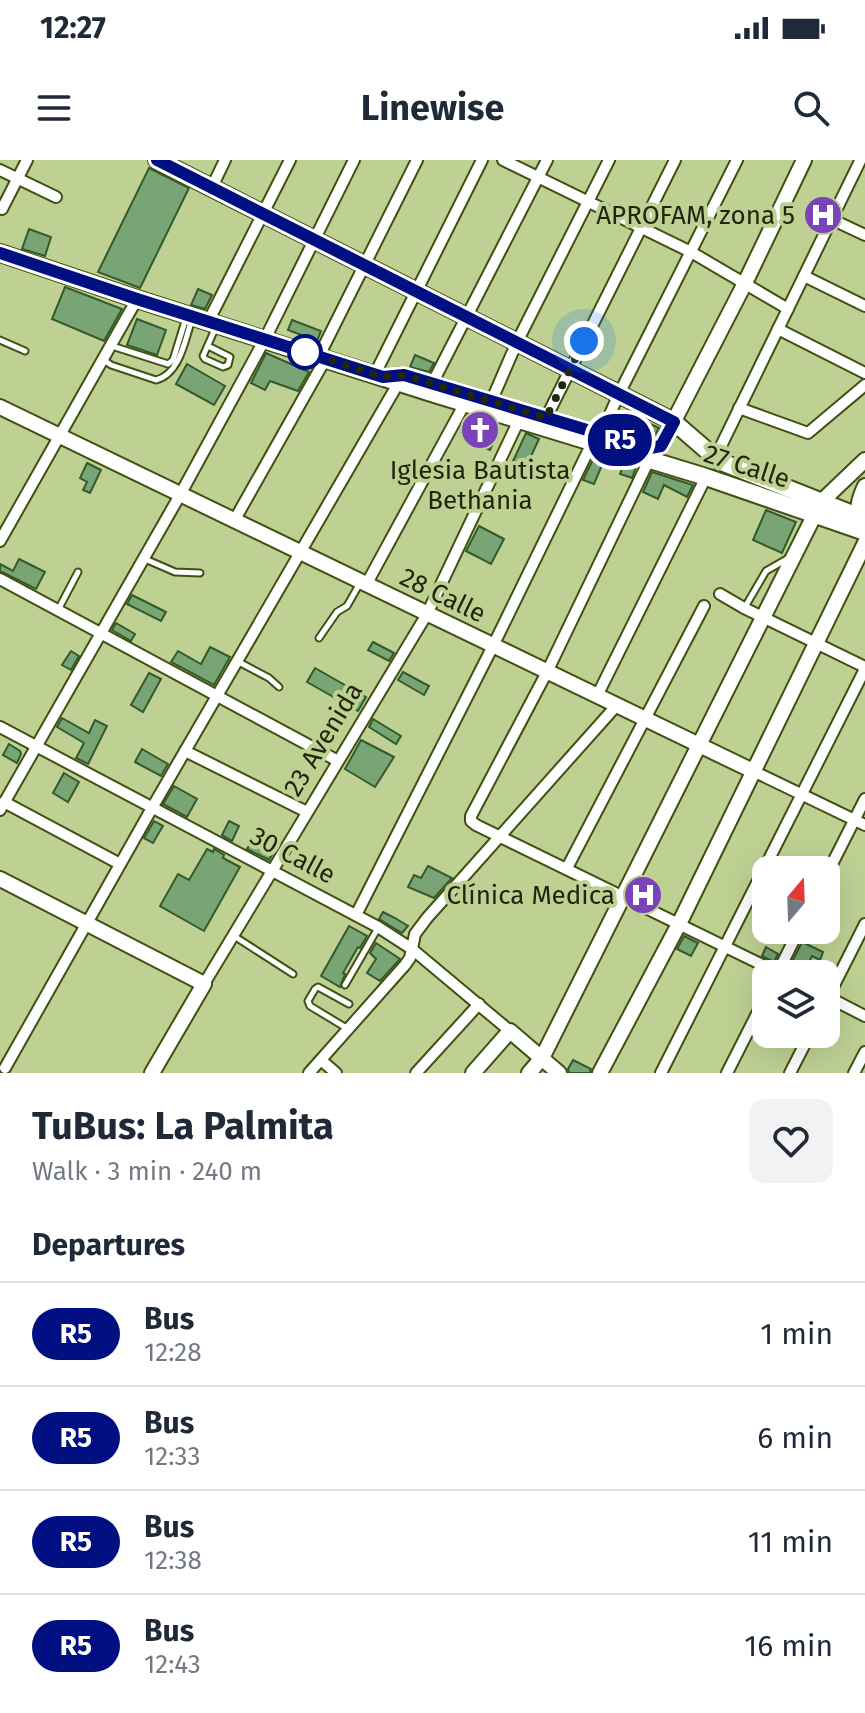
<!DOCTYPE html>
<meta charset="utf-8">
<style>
:root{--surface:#fff;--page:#f2f2f3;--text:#1f2937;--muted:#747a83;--line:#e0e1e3}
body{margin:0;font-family:"Fira Sans",sans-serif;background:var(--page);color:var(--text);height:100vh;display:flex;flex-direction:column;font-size:30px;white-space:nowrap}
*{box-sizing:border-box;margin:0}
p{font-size:26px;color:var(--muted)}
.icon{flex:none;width:44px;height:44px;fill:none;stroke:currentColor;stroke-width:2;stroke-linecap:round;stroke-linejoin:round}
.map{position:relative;height:913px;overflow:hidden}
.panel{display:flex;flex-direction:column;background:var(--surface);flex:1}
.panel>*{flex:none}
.badge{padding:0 16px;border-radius:26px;font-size:28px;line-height:52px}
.needle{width:52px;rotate:19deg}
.controls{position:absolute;left:752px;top:696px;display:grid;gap:16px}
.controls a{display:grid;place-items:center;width:88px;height:88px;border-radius:16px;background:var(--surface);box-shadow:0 8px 32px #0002;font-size:40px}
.you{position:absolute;width:40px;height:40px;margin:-20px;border:6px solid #fff;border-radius:50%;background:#1a73e8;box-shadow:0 0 0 12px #1a73e833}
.map>.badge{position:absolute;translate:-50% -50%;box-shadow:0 0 0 4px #fff}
h2{padding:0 32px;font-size:30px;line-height:72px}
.round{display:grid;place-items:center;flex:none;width:84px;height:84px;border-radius:16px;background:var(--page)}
.summary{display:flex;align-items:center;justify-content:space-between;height:136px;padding:0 32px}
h1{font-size:38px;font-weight:700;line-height:60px}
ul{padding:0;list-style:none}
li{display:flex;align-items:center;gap:24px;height:104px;padding:0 32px;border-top:2px solid var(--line)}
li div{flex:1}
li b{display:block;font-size:30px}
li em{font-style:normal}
li .badge{min-width:88px;font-weight:700;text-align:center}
.status{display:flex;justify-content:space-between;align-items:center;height:56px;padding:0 40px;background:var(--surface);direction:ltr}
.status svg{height:22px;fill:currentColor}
header{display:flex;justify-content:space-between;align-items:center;height:104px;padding:0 32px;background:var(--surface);font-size:36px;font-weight:700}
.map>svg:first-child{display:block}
.building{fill:#79a473;stroke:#325a2d;stroke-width:2}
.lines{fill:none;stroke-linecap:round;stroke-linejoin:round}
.lane-casing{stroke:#414f12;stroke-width:9}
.street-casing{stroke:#414f12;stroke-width:14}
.secondary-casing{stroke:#414f12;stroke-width:18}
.primary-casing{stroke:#414f12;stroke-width:20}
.lane{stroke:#fff;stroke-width:5}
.street{stroke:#fff;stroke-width:10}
.secondary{stroke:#fff;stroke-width:14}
.primary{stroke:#fff;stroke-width:16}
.line-casing{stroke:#fff;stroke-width:18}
.line{stroke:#000f82;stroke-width:12}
.walk{stroke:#21270f;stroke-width:8;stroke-dasharray:0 14.4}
.stop-dot{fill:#fff;stroke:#000f82;stroke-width:4}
.labels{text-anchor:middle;stroke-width:8;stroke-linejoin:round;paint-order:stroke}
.poi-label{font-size:26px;fill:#21270f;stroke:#bed193;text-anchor:end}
.street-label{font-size:26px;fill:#21270f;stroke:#bed193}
</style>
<div class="status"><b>12:27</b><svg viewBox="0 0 49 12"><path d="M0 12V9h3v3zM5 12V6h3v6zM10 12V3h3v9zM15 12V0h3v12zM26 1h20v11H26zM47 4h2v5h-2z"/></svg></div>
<header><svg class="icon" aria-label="menu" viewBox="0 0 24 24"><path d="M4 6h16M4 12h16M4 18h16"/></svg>Linewise<svg class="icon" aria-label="search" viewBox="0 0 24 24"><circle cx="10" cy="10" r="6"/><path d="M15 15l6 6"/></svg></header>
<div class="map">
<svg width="865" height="913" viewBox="0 0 865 913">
<rect width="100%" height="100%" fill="#bed193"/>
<g class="building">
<path d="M 149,8 L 189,28 L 140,128 L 98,112 Z"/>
<path d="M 29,69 L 51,77 L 45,96 L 22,89 Z"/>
<path d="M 65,127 L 122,149 L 104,181 L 52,159 Z"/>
<path d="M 198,129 L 212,135 L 205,149 L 191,145 Z"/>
<path d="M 137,159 L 166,170 L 157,195 L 127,185 Z"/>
<path d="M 292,160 L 321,171 L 317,181 L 288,170 Z"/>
<path d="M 266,193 L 309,212 L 298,231 L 270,221 L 265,230 L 251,223 Z"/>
<path d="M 415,195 L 434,203 L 429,212 L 410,207 Z"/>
<path d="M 187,204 L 225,226 L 214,245 L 176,224 Z"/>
<path d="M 467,256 L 499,269 L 490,290 L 481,286 L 483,281 L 461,272 Z"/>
<path d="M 642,260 L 659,268 L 654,277 L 636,274 Z"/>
<path d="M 526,273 L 539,279 L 520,320 L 507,314 Z"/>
<path d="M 595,295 L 605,298 L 594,324 L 583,320 Z"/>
<path d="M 87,303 L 101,310 L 90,333 L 83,330 L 87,322 L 80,318 Z"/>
<path d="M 624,303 L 636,307 L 632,318 L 620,314 Z"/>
<path d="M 652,312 L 680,321 L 693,325 L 687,337 L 664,325 L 658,339 L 643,332 Z"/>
<path d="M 766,350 L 796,362 L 782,393 L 753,380 Z"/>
<path d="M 479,366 L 504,379 L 491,404 L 466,391 Z"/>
<path d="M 19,399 L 45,412 L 36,429 L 0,411 L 0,404 L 13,411 Z"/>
<path d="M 132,435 L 166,452 L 161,461 L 127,444 Z"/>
<path d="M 116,463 L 135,474 L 131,481 L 112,470 Z"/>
<path d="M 373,482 L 394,493 L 389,501 L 368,490 Z"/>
<path d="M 210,487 L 230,497 L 214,525 L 171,502 L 178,491 L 201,504 Z"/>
<path d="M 71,491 L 79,496 L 71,510 L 62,505 Z"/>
<path d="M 315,508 L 366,537 L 358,551 L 307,522 Z"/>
<path d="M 403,512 L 429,526 L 424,535 L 398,520 Z"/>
<path d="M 149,513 L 161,519 L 143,552 L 131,545 Z"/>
<path d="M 62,558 L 89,573 L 95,560 L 107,566 L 88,604 L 76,598 L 84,583 L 57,567 Z"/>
<path d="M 373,559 L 401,576 L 396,584 L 369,567 Z"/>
<path d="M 361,580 L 394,597 L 375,627 L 345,609 Z"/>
<path d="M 9,584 L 20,591 L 21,594 L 17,603 L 3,595 Z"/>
<path d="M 142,589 L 168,604 L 161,616 L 135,602 Z"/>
<path d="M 64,613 L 79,622 L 68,642 L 53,633 Z"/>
<path d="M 174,626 L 197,639 L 187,657 L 163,644 Z"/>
<path d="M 154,661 L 163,666 L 153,683 L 144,678 Z"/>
<path d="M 229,661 L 239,666 L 232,681 L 222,675 Z"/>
<path d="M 255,675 L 267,682 L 270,677 L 280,682 L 269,700 L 247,689 Z"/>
<path d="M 207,689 L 213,692 L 214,689 L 224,695 L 223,698 L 240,707 L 204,771 L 160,746 L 178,714 L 189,720 Z"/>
<path d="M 428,706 L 452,718 L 434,738 L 408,727 L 414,715 L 421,718 Z"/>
<path d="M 640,726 L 656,734 L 652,742 L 635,734 Z"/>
<path d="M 383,752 L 395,758 L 408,766 L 402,773 L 379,759 Z"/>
<path d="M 349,766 L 367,776 L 360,788 L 358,787 L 343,813 L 345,814 L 340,827 L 321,816 Z"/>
<path d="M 684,776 L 698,783 L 691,796 L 677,789 Z"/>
<path d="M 802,782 L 823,792 L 820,800 L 812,796 L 803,814 L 789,814 L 788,810 Z"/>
<path d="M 376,783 L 400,799 L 380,821 L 367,813 L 376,799 L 370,793 Z"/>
<path d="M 766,787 L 778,794 L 774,802 L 762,796 Z"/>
<path d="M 573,900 L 591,909 L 590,913 L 569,913 L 568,909 Z"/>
</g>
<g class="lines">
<defs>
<g id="lane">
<path d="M 0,180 L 25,191"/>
<path d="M 112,186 L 168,204 L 173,200 L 186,158"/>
<path d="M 208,186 L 230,197 L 228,205 L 223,207 L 205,199 L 203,196 L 215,169"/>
<path d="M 104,200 L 111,205 L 156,220 C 180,214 185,180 192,159"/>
<path d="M 145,399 L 175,412 L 200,413"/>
<path d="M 745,447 L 766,411 L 787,399"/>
<path d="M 58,450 L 78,412"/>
<path d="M 319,478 L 337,452 L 347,446 L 360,423"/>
<path d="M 237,501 L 269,518 L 279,527"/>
<path d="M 234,776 L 293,814"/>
<path d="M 345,825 L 378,768"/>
<path d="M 348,869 L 310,846 L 308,841 L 315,829 L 318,827 L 349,844"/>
</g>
<g id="street">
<path d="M 503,0 L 691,92 L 788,149"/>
<path d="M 0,10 L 56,37"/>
<path d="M 212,27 L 225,0"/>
<path d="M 2,49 L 27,0"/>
<path d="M 831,59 L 865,75"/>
<path d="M 804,116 L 865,146"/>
<path d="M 208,162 L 290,0"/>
<path d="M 778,169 L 865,213"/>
<path d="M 319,196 L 417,0"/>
<path d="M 375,214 L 482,0"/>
<path d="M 432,224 L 547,0"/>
<path d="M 491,242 L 517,182 L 609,0"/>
<path d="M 739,248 L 808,273 L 865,225"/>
<path d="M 546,258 L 675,0"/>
<path d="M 601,274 L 619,234 L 737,0"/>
<path d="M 649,300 L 547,512 L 471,656 L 471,661 L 476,665 L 781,814"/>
<path d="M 719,301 L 718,295 L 720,288 L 860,1"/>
<path d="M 234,361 L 326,198"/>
<path d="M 0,381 L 137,139"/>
<path d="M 0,419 L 338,601"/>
<path d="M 366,425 L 465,243"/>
<path d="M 720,434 L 744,448 L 865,507"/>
<path d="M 597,536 L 706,317"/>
<path d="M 0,567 L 378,767 L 412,789 L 510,871"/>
<path d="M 185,591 L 307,652"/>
<path d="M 753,611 L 865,665"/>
<path d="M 4,642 L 120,704"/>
<path d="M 0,650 L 180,335 L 265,179 L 354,0"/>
<path d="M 567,708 L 704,446"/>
<path d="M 826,716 L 865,639"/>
<path d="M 356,755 L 493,486 L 592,283"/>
<path d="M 777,814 L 799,770"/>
<path d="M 204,824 L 427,454 L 519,260"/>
<path d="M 826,836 L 865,856"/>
<path d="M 826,841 L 865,764"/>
<path d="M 321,900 L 336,913"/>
<path d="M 5,908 L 152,648 L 399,222"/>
<path d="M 309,913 L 405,805 L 410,798 L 415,774 L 427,758 L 617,545"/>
<path d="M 416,913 L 479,844"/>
<path d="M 661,913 L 865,509"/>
<path d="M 727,913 L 766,836"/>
<path d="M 790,913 L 810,874"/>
<path d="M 854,913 L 865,892"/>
</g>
<g id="secondary">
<path d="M 384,217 L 404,215 L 637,285 L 650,288 L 661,286 L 745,123 L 804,0"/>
<path d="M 0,247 L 753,611"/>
<path d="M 862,363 C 855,351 859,339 865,326"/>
<path d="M 0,719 L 204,824 L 152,913"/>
<path d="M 473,913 L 510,871 L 559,913"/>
<path d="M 529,913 L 542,898 L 821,342 L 865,300"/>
<path d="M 600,913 L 679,764 L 865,383"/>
</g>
<g id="primary">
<path d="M 157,0 L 674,262 L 719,301 L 865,359"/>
<path d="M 0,93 L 137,139 L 431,233 L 706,317 L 865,372"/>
</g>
</defs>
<use href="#lane" class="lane-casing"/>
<use href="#street" class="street-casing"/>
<use href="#secondary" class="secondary-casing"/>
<use href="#primary" class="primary-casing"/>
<use href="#lane" class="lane"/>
<use href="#street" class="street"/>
<use href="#secondary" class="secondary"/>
<use href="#primary" class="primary"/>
</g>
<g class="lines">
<defs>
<path id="line" d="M 0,93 L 137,139 L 383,217 L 404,215 L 637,285 L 650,288 L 661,286 L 674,262 L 157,0"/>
</defs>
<use href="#line" class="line-casing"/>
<use href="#line" class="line"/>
<path class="walk" d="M 305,192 L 383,217 L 404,215 L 546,258 L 584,181"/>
</g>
<defs>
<symbol id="hospital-disc" viewBox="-11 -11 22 22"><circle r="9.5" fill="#7a43ba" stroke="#bed193"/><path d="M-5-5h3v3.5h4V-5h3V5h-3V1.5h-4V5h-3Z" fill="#fff"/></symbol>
<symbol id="church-disc" viewBox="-11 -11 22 22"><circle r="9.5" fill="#7a43ba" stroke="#bed193"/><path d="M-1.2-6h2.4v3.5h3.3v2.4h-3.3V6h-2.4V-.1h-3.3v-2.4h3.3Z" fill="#fff"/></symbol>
</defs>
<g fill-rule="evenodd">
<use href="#hospital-disc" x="801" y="33" width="44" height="44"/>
<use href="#church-disc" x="458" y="248" width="44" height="44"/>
<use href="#hospital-disc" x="621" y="713" width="44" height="44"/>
</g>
<circle class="stop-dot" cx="305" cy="192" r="16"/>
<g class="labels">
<g class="poi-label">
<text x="795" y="64">APROFAM, zona 5</text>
<text x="480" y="319" text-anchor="middle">Iglesia Bautista<tspan x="480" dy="30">Bethania</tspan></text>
<text x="615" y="744">Clínica Medica</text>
</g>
<g class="street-label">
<text transform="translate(747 306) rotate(18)" y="9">27 Calle</text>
<text transform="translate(443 435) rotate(26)" y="9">28 Calle</text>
<text transform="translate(323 579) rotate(-59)" y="9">23 Avenida</text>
<text transform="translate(293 695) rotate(28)" y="9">30 Calle</text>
</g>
</g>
</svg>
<div class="controls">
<a><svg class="needle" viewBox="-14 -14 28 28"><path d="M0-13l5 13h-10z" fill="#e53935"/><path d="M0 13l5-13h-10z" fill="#747a83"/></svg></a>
<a><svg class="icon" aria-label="layers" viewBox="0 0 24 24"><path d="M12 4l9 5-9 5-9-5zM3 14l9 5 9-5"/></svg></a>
</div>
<div class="you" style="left:584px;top:181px"></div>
<b class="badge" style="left:620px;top:280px;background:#000f82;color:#fff">R5</b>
</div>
<section class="panel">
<div class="summary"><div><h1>TuBus: La Palmita</h1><p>Walk · 3 min · 240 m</p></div><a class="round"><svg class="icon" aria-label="heart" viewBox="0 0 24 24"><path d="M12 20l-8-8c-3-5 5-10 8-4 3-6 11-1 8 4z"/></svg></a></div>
<h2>Departures</h2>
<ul>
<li><span class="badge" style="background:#000f82;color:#fff">R5</span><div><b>Bus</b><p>12:28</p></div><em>1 min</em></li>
<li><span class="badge" style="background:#000f82;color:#fff">R5</span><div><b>Bus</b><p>12:33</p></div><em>6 min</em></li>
<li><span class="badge" style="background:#000f82;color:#fff">R5</span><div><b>Bus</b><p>12:38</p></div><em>11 min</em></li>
<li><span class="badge" style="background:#000f82;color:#fff">R5</span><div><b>Bus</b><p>12:43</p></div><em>16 min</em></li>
</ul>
</section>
